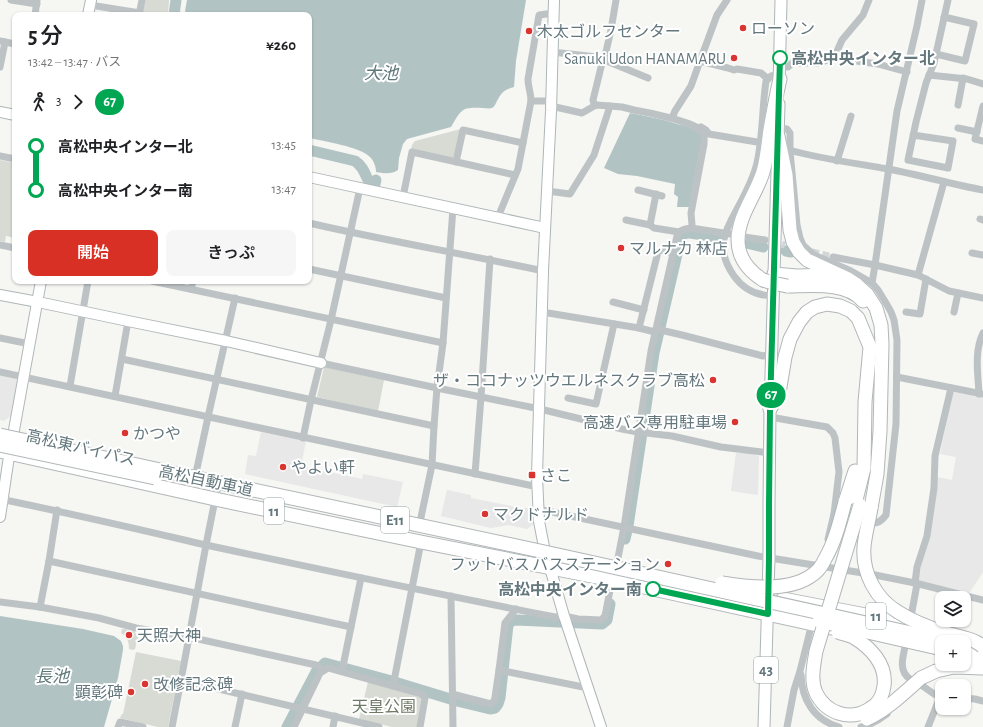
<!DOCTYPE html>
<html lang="ja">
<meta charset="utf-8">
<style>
:root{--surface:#fff;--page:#f6f6f6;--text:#202124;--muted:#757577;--accent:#d93025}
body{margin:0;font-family:"Alegreya Sans","Noto Sans JP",sans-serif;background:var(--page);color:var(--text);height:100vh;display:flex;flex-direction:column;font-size:15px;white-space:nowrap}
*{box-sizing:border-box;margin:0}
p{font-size:13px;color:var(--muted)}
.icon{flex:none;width:22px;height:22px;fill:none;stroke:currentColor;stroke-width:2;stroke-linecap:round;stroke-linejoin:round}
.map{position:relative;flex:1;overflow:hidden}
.drawer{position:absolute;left:12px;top:12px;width:300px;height:272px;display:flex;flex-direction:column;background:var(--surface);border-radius:8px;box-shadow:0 1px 3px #0004}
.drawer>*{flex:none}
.badge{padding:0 8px;border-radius:13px;font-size:14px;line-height:26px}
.controls{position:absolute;left:935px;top:591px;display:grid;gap:8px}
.controls a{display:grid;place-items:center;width:36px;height:36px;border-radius:8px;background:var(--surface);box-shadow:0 1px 3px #0004;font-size:20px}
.map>.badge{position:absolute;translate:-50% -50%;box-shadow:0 0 0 2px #fff}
.legs{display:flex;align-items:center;gap:6px;height:44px;padding:0 16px;font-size:13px}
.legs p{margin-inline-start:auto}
.head{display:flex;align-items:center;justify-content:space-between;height:68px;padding:0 16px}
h1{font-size:22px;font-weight:600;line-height:30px}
.cta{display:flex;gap:8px;margin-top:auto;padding:8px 16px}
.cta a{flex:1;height:46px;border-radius:8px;background:var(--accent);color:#fff;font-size:16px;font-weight:600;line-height:46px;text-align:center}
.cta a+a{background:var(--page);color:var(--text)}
ul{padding:0 16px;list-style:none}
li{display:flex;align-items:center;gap:14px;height:44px;font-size:15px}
li i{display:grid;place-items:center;width:6px;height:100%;margin:0 5px;background:currentColor}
li i::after{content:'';width:10px;height:10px;margin:-5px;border:3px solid;border-radius:50%;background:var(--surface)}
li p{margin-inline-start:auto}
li:first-child i{background:linear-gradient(#0000 50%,currentColor 0)}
li:last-child i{background:linear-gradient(currentColor 50%,#0000 0)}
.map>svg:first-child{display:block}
.built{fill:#e7e8e7}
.green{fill:#d7dbd3}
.water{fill:#b2c3c4}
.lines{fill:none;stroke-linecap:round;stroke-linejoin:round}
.river{stroke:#b2c3c4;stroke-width:11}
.street-tunnel{stroke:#d1d6d6;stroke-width:7;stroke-dasharray:7 3.5;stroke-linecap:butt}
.secondary-casing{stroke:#aeb6b8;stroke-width:12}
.primary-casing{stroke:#afb6b8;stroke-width:13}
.highway-casing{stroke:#b1b6b8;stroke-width:15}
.street{stroke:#bdc3c5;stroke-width:7}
.secondary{stroke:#fff;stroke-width:10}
.primary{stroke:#fff;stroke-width:11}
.highway{stroke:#fff;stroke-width:13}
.highway-bridge-casing{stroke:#b1b6b8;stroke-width:15;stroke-linecap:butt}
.highway-bridge{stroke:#fff;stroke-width:13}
.line-1-casing{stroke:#fff;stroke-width:9}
.line-1{stroke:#00a651;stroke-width:6}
.poi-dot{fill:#da3430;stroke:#fff;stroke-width:1.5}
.stop-1-dot{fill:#fff;stroke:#00a651;stroke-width:2}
.labels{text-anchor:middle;stroke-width:4;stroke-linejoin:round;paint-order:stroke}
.shield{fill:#fff;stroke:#92a0a4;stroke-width:1}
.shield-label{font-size:15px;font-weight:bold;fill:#63777d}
.poi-label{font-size:16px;fill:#63777d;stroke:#fff;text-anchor:start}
.stop-label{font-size:16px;font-weight:bold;fill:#63777d;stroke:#fff;text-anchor:start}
.street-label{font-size:16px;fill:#63777d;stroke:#fff}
.park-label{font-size:16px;fill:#6e7a66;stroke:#fff}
.water-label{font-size:17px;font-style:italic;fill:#5e7778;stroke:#fff}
</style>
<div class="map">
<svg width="983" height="727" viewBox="0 0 983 727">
<rect width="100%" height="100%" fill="#f6f6f3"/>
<g class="built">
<path d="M 0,375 L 16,379 L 18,382 L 11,416 L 4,421 L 0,420 Z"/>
<path d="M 953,392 L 983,397 L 983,572 L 968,595 L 918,581 L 937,477 L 952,480 L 956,457 L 940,454 Z"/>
<path d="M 261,432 L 306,441 L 301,466 L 362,479 L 363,474 L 403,482 L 397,507 L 245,474 L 248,455 L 256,456 Z"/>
<path d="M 736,453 L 747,453 L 759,456 L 758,495 L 731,491 Z"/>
<path d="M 447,490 L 471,495 L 471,498 L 521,508 L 532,508 L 534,524 L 527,529 L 509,525 L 491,528 L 441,516 Z"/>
</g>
<g class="green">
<path d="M 143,0 L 169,0 L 168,15 L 140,15 Z"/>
<path d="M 461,129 L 455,156 L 453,158 L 411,150 L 412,145 L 415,141 Z"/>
<path d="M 0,160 L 15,163 L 15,238 L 6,236 L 5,242 L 0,241 Z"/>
<path d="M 324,367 L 384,380 L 378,411 L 317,397 Z"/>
<path d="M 122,629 L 124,629 L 134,631 L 138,637 L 135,649 L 133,650 L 129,649 C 129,641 127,637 121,633 Z"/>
<path d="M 136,652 L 181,661 L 168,727 L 158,727 L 120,718 L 122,714 L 123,714 Z"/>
<path d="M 368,682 L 420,697 L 421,701 L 417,727 L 392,727 L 359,719 Z"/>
</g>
<g class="water">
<path d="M 187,0 L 526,0 L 516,61 L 514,87 C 503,90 501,93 496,103 C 495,105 494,107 492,108 C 489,109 486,108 483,108 C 461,107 462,109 451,127 L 407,139 L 403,144 L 399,158 L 398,170 C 391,175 383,173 376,172 C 376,167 374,161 370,157 C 361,147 323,141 309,138 L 309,15 L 188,15 L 185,11 Z"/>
<path d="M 630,113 C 646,116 662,119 677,124 C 686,126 694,128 701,134 L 702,138 L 689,207 L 677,207 L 678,197 L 674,194 L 675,184 L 637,176 L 618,174 L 604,168 Z"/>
<path d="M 0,616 L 83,629 L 114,636 L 121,641 L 123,646 L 123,650 L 118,678 L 104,727 L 0,727 Z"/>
</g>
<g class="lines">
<g class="river">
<path d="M 174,15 L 176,0"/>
<path d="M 309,150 L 355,161 C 363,166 365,174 369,182 L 375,184 L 376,180"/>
<path d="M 746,243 L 763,247"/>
<path d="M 786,251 L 791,252"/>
<path d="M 625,539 L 628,526 L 654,353 L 681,237 L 685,233 L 690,233 L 717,237"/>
<path d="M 287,727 L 316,672 L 325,663 L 388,680 L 457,701 L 490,709 L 495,708 L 498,704 L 500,698 L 508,625 C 511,621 512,620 517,620 L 602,624 L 607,620 L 610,604"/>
</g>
<g class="street-tunnel">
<path d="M 772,241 L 785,245"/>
<path d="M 812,252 L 833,257"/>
<path d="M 847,474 L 883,479"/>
</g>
<defs>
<g id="secondary">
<path d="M 554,0 L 551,111 L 543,271 L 537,476 L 539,521 L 544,547 L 564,616 L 601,727"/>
<path d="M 88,15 L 91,0"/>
<path d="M 0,112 L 15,115"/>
<path d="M 309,177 L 545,228"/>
<path d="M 0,295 L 38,302 L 128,321 L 226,341 L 321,363"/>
<path d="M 0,517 L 8,463 L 41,281"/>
</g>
<g id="primary">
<path d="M 779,87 L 781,0"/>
<path d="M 764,727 L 769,558 L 769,505 L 770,409 L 779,104"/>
</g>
<g id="highway">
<path d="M 778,136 L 786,175 L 790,230 L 793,242 L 799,252 L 807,260 L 848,279 L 857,285 L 867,294 L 876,308 L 881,325 L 882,344 L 880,431 L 877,474 L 871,508"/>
<path d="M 774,274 L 797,276 L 834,275"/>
<path d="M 763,280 C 749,271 738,258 738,240 C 738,216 756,195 763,172 C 767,158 768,144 770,130 C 773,113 776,96 780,79"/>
<path d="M 787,286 C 810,286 846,281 863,301"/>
<path d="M 770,409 L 779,393 L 785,357 L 790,339 L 799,322 L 807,312 L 815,307 L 827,304 L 840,306 L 851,311 L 858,318 L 870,347 L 865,402 L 864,468 L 855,504"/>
<path d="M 0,451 L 215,499 L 421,542 L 612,580 L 831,628"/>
<path d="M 845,502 L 855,471"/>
<path d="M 783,599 L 917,625"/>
<path d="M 964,645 L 983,649"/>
<path d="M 964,657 L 983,662"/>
<path d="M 921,678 L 936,671 L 954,667 L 983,668"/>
</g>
</defs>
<use href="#secondary" class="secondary-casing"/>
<use href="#primary" class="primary-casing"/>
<use href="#highway" class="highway-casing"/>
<g class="street">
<path d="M 11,0 L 37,4"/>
<path d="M 90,5 L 140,13"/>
<path d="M 35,15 L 37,0"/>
<path d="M 139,15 L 142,0"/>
<path d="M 0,41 L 15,44"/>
<path d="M 552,52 L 597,57 L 648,78"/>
<path d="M 936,54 L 965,61 L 974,24 L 944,17"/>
<path d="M 834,58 L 878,64 L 907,72"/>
<path d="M 700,61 L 717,15 L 727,0"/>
<path d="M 0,67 L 5,42"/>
<path d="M 780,67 L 788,67 L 792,63 L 819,63 L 834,58 L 842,40 L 863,15 L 869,0"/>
<path d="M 929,75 L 967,79 L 983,84"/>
<path d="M 531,101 L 551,101"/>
<path d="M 596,105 L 594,104 L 593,100 L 603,59 L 605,56 L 611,30 L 616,0"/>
<path d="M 958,105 L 963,78"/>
<path d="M 610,106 L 622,107 L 634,110 C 646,112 696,122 703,132 C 705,135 704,140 704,144 L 691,213 L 692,225 L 691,228"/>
<path d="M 983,106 L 975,139 L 983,141"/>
<path d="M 672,118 L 675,111 L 691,86 L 700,61 L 728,68 L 734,70 L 737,69 L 761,73 L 768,79"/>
<path d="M 701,127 L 706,130 L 709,134 L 763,143"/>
<path d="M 779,128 L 787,129 L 790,133 L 790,151 L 797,225 L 800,238 L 803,245 L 814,255 L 851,271 L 872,283 L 878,290 L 886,303 L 891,312 L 894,320 L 897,340 L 896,424 L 886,515 C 879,524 876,524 865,521"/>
<path d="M 958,128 L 977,132"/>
<path d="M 913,135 L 953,141 L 948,168 L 908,160 L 916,122 L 926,83 L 934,63 L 948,0"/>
<path d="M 789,150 C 821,159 855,163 888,169 C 920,175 951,184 983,190"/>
<path d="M 0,156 L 15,159"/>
<path d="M 837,161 L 851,116"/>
<path d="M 456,162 L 463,130 L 523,143"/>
<path d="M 638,190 L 662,196"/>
<path d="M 547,191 L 570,194 L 594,155 L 610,106 L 596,105 L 582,113 L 551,106"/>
<path d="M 403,197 L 412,152 L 515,175"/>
<path d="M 498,217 L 518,169 L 531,101 C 531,93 528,87 528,79 L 539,15 L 554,13"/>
<path d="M 980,219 L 983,220"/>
<path d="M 626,220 L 650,225 L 654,228 L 679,232"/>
<path d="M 309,223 C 387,241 465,254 543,271"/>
<path d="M 650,225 L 656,194"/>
<path d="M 744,237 L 765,240"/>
<path d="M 0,245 L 15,248"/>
<path d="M 972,253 L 983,255"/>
<path d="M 833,257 L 875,265 L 918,275 L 949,291 L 983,298"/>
<path d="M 309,269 L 446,298"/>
<path d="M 918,275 L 944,182"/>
<path d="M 152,281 L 443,343"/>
<path d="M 872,283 L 875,265 L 897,111 L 917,26 L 922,0"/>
<path d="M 191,289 L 193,281"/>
<path d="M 774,296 C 757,296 744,290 734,276 C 727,266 721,253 724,239 C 726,229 731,220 736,211 C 744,196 753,180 757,163 C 763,136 762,108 766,81 L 771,76 L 780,73"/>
<path d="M 613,302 L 644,310"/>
<path d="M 542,312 L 639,328 L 655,332"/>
<path d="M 906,312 L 920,314 L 926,279"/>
<path d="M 954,312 L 958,293"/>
<path d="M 639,328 L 658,252 L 661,250 L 673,253"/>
<path d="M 656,329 L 682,335 L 763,356 L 772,354"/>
<path d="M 0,338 L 30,344"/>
<path d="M 122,359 L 434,426"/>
<path d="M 321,363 L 437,388 L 540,409 L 622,429 L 638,432 L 672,436 L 721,447 L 770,453"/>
<path d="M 0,372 L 265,429 L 538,487"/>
<path d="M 897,377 L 983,394"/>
<path d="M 70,386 L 88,281"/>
<path d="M 979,394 C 978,374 974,351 983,333"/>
<path d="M 115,396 L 128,321"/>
<path d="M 568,398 L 596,404 L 614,324"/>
<path d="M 770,417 L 827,427 L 833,433 L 835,438 L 839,472 L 834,514"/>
<path d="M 303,438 L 311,400 L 331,320 L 360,188"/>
<path d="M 196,473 L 208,417 L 235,298"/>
<path d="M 475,474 L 481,397 L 490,259"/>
<path d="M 0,499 C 69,513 137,529 206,545 C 322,570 438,594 555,617 L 564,616 L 578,619 L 601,620 L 605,616 L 612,580"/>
<path d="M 538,509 L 758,556 L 875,575 L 915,583 L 983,600"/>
<path d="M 420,522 L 432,465 L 434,426 L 437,388 L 443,343 L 453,208"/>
<path d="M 828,539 L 834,514 L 843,516"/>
<path d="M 49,561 L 351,627"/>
<path d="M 617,563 L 624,527 L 651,351 L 677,236 C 680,229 685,229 691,228 L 730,234"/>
<path d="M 915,583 L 917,567 L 927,536 L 934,488 L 935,456 L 951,388"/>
<path d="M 451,596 L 453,727"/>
<path d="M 0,602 L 40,607 L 99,618 L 136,628 L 189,637 L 316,665 L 324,670"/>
<path d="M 40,607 L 49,561 L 57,510"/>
<path d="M 910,622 L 917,584"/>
<path d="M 907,638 C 905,651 896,670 910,679 C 913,682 918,682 921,685 C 928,689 932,694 940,697 L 928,727"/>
<path d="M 499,670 L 505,623 L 516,609"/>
<path d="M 342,671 L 361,578"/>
<path d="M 801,675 C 802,700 814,720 839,727"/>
<path d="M 181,680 L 379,727"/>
<path d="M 393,686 L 421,542"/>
<path d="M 452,694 L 491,704 L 494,701 L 495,697 L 499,670 L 588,688"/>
<path d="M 964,698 L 975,699 L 983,701"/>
<path d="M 118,727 L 120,722 L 143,727"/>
<path d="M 172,727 L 181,680 L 206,545 L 219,480"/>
<path d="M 235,727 L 242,694"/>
<path d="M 294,727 L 320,673 L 328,668 L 421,694 L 425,698 L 420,727"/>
<path d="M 333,727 L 335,716"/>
<path d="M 787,727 L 794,690 L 800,671 L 812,623"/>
<path d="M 861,727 C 871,725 879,720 887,714"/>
</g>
<use href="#secondary" class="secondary"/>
<use href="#primary" class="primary"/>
<use href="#highway" class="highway"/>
<defs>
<g id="highway-bridge">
<path d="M 763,280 L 773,283 L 787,286"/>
<path d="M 0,435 L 188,476 L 540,551 L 952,642"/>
<path d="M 0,445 L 155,478"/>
<path d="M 871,508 C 869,521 865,534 864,547 C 862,573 876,599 898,612 C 912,621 930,628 946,633 C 955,636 967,637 976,642 C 978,643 981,645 983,647"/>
<path d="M 722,583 C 751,588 796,593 818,570 C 821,567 823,563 825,559 C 835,542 840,521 845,502"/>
<path d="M 819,621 L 942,649"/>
<path d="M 838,632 C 843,634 849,635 853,637 C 870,647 887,664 884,686 C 883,693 881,700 875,705 C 873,707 870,708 868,710 C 849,721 826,713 816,693 C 810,680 814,664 816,651 L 860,505"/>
<path d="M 867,719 C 888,709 904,693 921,678"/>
</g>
</defs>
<use href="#highway-bridge" class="highway-bridge-casing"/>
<use href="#highway-bridge" class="highway-bridge"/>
</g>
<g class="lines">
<defs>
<path id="line-1" d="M 653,589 L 768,614 L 769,558 L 769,505 L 770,409 L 780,58"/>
</defs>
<use href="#line-1" class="line-1-casing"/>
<use href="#line-1" class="line-1"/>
</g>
<g class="poi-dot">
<circle cx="743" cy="28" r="4"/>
<circle cx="529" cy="31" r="4"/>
<circle cx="734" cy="58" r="4"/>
<circle cx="621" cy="248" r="4"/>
<circle cx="713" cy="380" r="4"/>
<circle cx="735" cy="422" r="4"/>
<circle cx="125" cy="433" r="4"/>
<circle cx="283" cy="467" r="4"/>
<rect x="528" y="471" width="8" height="8" rx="2"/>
<circle cx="485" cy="514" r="4"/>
<circle cx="668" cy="564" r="4"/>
<circle cx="129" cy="635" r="4"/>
<circle cx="145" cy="684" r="4"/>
<circle cx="131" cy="692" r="4"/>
</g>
<g class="stop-1-dot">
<circle cx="780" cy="58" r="7"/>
<circle cx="653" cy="589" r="7"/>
</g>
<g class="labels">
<g class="shield">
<rect x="264" y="498" width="20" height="26" rx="3"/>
<rect x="381" y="507" width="28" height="26" rx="3"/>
<rect x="866" y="603" width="20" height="26" rx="3"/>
<rect x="754" y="657" width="24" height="26" rx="3"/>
</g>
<g class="shield-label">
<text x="274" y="516">11</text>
<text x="395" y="525">E11</text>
<text x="876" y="621">11</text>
<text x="766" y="675">43</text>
</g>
<g class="poi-label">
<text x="751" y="34">ローソン</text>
<text x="537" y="37">木太ゴルフセンター</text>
<text x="726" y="64" text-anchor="end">Sanuki Udon HANAMARU</text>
<text x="629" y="254">マルナカ 林店</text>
<text x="705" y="386" text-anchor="end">ザ・ココナッツウエルネスクラブ高松</text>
<text x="727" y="428" text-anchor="end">高速バス専用駐車場</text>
<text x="133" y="439">かつや</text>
<text x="291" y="473">やよい軒</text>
<text x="540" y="481">さこ</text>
<text x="493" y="520">マクドナルド</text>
<text x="660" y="570" text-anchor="end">フットバス バスステーション</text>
<text x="137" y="641">天照大神</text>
<text x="153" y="690">改修記念碑</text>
<text x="123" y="698" text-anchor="end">顕彰碑</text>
</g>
<g class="stop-label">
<text x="791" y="64">高松中央インター北</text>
<text x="642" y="595" text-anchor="end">高松中央インター南</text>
</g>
<g class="street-label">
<text transform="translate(81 447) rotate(13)" y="6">高松東バイパス</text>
<text transform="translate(206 480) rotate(12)" y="6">高松自動車道</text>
</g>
<g class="park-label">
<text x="384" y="712">天皇公園</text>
</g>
<g class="water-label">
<text x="381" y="79">大池</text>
<text x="52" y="682">長池</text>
</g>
</g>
</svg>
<div class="controls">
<a><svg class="icon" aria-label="layers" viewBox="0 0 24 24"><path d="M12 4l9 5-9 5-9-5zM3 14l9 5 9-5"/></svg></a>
<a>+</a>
<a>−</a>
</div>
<b class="badge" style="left:771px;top:395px;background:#00a651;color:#fff">67</b>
<section class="drawer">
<div class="head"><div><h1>5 分</h1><p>13:42 – 13:47 · バス</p></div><b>¥260</b></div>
<div class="legs"><svg class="icon" aria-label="walk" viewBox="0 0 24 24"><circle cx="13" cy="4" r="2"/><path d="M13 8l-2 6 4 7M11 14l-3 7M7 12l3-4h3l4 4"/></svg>3<svg class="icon" aria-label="forward" viewBox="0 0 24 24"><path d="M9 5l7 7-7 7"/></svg><b class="badge" style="background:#00a651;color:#fff">67</b></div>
<ul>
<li><i style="color:#00a651"></i><b>高松中央インター北</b><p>13:45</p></li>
<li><i style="color:#00a651"></i><b>高松中央インター南</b><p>13:47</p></li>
</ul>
<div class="cta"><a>開始</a><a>きっぷ</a></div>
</section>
</div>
